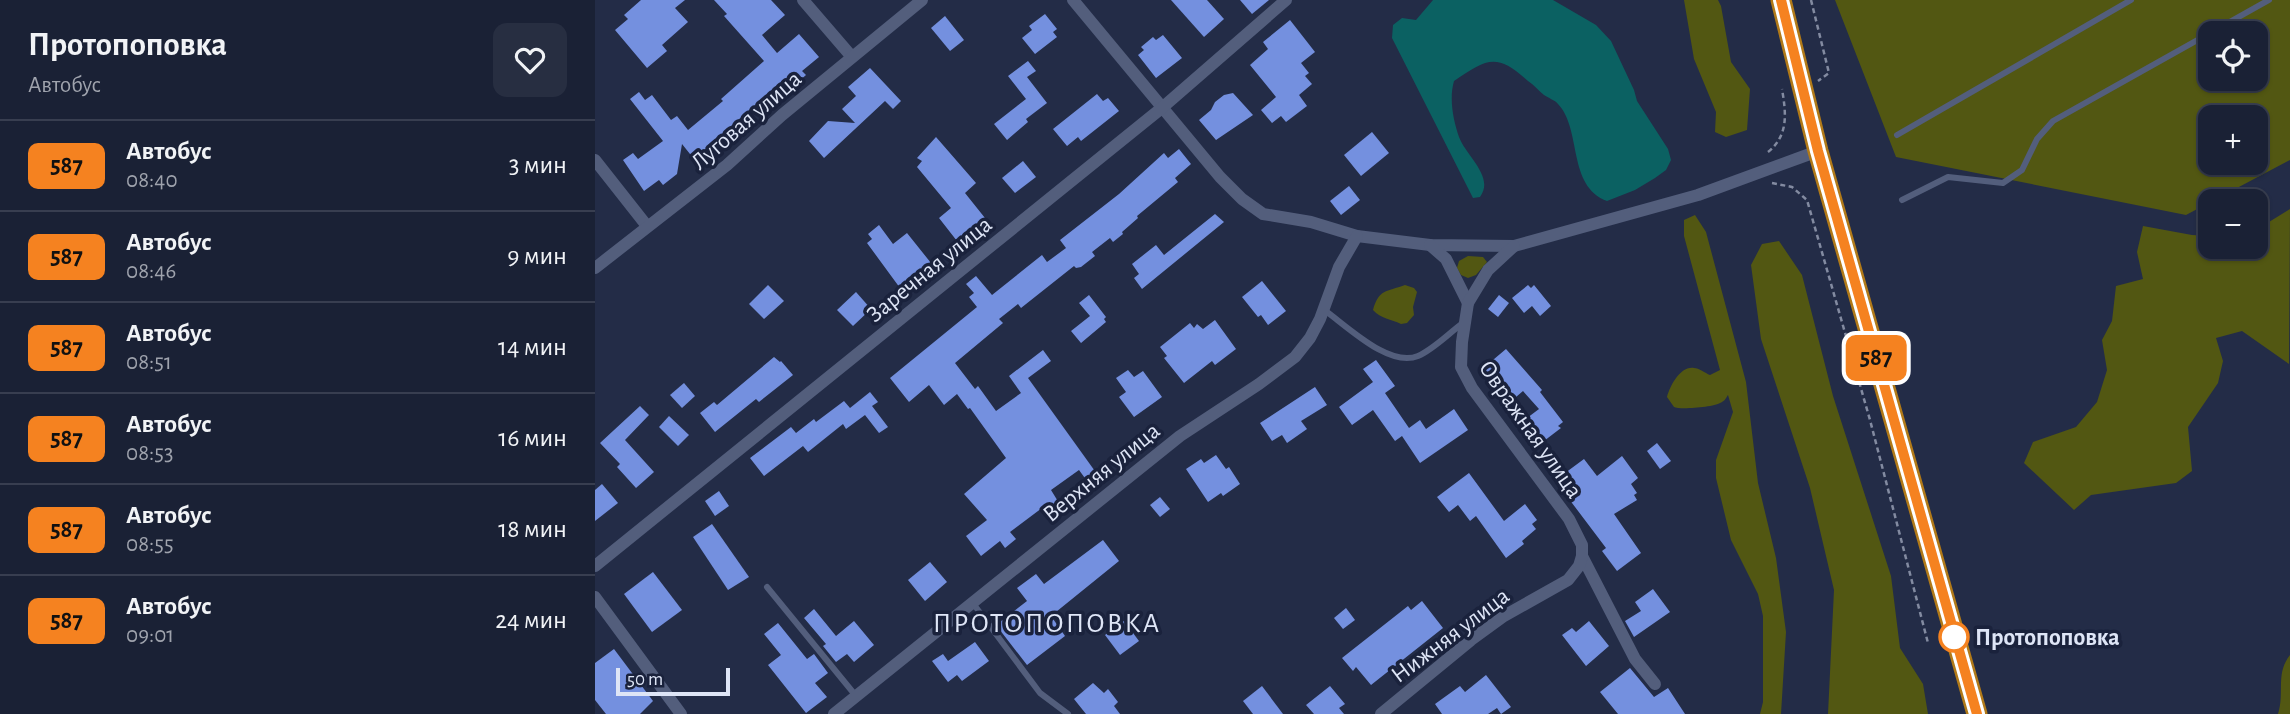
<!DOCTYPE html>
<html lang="ru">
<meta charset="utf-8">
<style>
:root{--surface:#1a2135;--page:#272e41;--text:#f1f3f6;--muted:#9fa3ad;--line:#383e50}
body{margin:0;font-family:"Alegreya Sans",sans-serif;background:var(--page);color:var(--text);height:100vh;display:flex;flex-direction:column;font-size:26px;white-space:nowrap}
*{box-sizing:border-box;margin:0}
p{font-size:23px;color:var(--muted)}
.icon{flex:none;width:38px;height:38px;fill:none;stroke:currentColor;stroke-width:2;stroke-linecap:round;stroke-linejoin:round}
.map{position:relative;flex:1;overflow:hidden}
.details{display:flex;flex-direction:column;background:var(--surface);width:595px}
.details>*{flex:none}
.badge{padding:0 14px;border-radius:10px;font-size:24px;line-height:46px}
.buttons{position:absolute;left:1603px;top:21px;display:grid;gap:14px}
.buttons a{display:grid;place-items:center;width:70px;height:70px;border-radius:14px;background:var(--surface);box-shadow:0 2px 5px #0004,0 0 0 2px var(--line);font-size:35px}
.scale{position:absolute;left:21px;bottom:18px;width:114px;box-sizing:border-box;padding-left:7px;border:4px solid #dee5f6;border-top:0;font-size:19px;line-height:24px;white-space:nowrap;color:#dee5f6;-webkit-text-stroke:5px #1a223c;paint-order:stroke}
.map>.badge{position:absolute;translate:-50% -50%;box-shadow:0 0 0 4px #fff}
.round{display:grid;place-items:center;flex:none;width:74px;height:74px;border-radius:14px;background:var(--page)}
.overview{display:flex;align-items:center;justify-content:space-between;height:119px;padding:0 28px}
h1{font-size:33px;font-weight:700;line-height:52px}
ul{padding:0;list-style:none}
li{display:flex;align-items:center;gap:21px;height:91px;padding:0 28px;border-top:2px solid var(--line)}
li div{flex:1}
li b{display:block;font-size:26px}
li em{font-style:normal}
li .badge{min-width:77px;font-weight:700;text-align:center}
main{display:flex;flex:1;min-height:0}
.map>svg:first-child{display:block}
.green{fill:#525712;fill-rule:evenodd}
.water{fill:#0b6162}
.building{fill:#7490df}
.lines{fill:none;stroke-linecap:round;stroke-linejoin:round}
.path{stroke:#838ba1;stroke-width:2.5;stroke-dasharray:5 3.5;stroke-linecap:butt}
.lane{stroke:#535e7c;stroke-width:6}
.street{stroke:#535e7c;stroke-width:12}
.highway{stroke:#b17a19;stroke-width:21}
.line-casing{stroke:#fff;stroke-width:16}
.line{stroke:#f58220;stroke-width:10}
.stop-dot{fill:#fff;stroke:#f58220;stroke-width:3.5}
.labels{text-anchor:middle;stroke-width:7;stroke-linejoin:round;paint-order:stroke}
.street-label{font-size:24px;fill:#dee5f6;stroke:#1a223c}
.stop-label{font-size:24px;font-weight:bold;fill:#dee5f6;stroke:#1a223c;text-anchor:start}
.quarter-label{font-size:28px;letter-spacing:2px;fill:#dee5f6;stroke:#1a223c}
</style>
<main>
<section class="details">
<div class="overview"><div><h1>Протопоповка</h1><p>Автобус</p></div><a class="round"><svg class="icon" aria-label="heart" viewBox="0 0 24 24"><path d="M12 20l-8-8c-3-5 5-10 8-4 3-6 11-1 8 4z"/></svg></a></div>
<ul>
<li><span class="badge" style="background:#f58220;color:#111">587</span><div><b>Автобус</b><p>08:40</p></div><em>3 мин</em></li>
<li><span class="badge" style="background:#f58220;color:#111">587</span><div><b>Автобус</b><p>08:46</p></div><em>9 мин</em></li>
<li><span class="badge" style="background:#f58220;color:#111">587</span><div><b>Автобус</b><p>08:51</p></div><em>14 мин</em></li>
<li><span class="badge" style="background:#f58220;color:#111">587</span><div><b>Автобус</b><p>08:53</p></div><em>16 мин</em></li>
<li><span class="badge" style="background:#f58220;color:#111">587</span><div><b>Автобус</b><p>08:55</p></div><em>18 мин</em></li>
<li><span class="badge" style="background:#f58220;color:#111">587</span><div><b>Автобус</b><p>09:01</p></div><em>24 мин</em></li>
</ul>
</section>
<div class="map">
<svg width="1695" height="714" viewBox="0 0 1695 714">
<rect width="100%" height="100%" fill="#232c47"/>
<g class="green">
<path d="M 1089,0 L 1123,0 L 1126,6 L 1136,62 L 1155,89 L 1152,130 L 1131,137 L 1120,132 L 1121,112 L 1099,59 Z"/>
<path d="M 1240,0 L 1695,0 L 1695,160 L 1591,215 L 1301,157 ZM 1615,33 L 1661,33 L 1661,79 L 1615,79 ZM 1615,117 L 1661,117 L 1661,163 L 1615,163 Z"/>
<path d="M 1695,209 L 1694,364 L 1647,331 L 1621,338 L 1628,361 L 1623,383 L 1593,427 L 1597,471 L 1581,483 L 1496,495 L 1479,510 L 1429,463 L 1438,442 L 1481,427 L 1502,402 L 1512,370 L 1507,340 L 1517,321 L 1521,286 L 1548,279 L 1542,252 L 1548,226 L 1597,235 L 1615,236 L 1615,247 L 1661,247 L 1661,230 Z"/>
<path d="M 1100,215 L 1111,232 L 1151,382 L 1163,483 L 1181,558 L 1191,632 L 1186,714 L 1165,714 L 1168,702 L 1168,616 L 1163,594 L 1136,540 L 1121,478 L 1121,460 L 1138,412 L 1133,395 C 1131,398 1130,401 1125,403 C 1119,407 1085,410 1079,407 L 1072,397 C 1075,386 1085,366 1099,368 C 1104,368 1110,373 1115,375 L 1125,370 L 1089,236 L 1089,220 Z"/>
<path d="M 1184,241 L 1207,275 L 1238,396 L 1296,576 L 1305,648 L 1328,684 L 1333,714 L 1233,714 L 1239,590 L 1215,488 L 1166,339 L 1156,265 L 1167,244 Z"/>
<path d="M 873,256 L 888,257 L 892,262 L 881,275 L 873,278 L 866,275 L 862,268 L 864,261 Z"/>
<path d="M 810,285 L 819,288 L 822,292 L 818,307 L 819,315 L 812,323 L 806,324 C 796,319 786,319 778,310 C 784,289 791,292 810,285 Z"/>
<path d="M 1695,655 L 1695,714 L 1683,714 C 1690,693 1680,674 1695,655 Z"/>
</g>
<path class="water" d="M 838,0 L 958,0 L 1001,25 L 1016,41 L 1039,90 L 1042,101 L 1073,149 L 1076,160 L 1071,170 L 1060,178 L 1040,190 L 1012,201 C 972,186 987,129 963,104 C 960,100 953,98 949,95 C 944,91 939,85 933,81 C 901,52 892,59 859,81 C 854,98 858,120 864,137 C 871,156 900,177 885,197 L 878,198 L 797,38 L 798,25 L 807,18 L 821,20 Z"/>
<g class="building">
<path d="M 46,0 L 90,0 L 80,8 L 93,22 L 67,45 L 72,51 L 52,68 L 20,30 L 33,19 L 29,15 Z"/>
<path d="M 119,0 L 176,0 L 190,15 L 167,35 L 182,53 L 204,34 L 224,57 L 207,71 L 211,75 L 194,90 L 187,81 L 99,159 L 87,144 L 82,174 L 68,185 L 64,180 L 49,191 L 28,160 L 38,153 L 43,159 L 68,141 L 35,99 L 44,92 L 50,100 L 57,95 L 76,120 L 82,116 L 93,130 L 128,101 L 126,99 L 169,61 L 129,16 L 132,14 Z"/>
<path d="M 576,0 L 612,0 L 629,19 L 609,37 Z"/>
<path d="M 645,0 L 674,0 L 657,14 Z"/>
<path d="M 450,14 L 462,29 L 458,32 L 462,37 L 440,54 L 427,38 L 437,30 L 434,26 Z"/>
<path d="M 350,16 L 369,40 L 355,51 L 336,28 Z"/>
<path d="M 695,20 L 720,52 L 706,63 L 714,73 L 710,76 L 717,84 L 704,95 L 712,106 L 691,122 L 686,116 L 677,123 L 666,110 L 681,97 L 655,65 L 673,49 L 668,42 Z"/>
<path d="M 568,35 L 587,58 L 561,78 L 543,55 L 549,50 L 546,47 L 558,37 L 561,40 Z"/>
<path d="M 433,61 L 441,71 L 432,77 L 452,103 L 431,119 L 433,122 L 412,140 L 399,124 L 431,99 L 413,76 Z"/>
<path d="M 275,68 L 306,101 L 298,109 L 290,101 L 229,158 L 214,141 L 233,121 L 260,123 L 247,109 L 261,96 L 253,87 Z"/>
<path d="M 638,93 L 658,115 L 621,140 L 604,120 L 616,110 L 620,102 L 629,95 Z"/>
<path d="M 502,94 L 508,101 L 513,98 L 524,111 L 486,141 L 483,137 L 472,146 L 458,129 Z"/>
<path d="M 777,132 L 794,153 L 766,176 L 749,155 Z"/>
<path d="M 341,137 L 381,183 L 370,193 L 390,218 L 362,241 L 344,218 L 356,208 L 322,167 L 327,161 L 322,158 Z"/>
<path d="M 584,149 L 596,164 L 580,178 L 583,182 L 542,216 L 543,218 L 527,232 L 528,234 L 518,242 L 515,238 L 497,252 L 500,256 L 486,267 L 481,268 L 479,266 L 426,308 L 423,304 L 404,319 L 408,323 L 360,363 L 380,389 L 383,386 L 401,411 L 426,393 L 414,376 L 448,350 L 456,361 L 433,378 L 502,474 L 492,481 L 484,470 L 456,490 L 464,503 L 451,513 L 447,508 L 415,532 L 421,539 L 410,548 L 405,541 L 386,556 L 371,536 L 392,520 L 369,494 L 411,458 L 375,408 L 373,409 L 362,394 L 349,405 L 334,385 L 314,402 L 295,378 L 382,307 L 374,297 L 379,293 L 371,284 L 381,276 L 397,295 L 447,255 L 452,262 L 471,248 L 465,240 L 524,194 L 569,153 L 573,158 Z"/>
<path d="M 428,161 L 441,177 L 420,193 L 407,178 Z"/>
<path d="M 754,186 L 765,200 L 746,215 L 735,201 Z"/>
<path d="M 620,214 L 629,222 L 547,289 L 539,278 L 544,274 L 537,264 L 561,245 L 569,255 Z"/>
<path d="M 284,225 L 298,244 L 312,233 L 336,263 L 305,288 L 272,243 L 277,239 L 273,234 Z"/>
<path d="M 667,281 L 691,311 L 673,325 L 666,315 L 663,317 L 647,297 Z"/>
<path d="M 173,285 L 189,301 L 169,319 L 154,304 Z"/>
<path d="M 933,285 L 936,288 L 939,285 L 956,306 L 945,316 L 937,306 L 929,313 L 917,298 Z"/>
<path d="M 261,292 L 276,309 L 258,326 L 242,310 Z"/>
<path d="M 494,295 L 511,317 L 509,319 L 511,322 L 486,343 L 476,331 L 495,316 L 484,303 Z"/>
<path d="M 904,295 L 914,303 L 903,317 L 893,309 Z"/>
<path d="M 620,320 L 641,349 L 620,365 L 617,361 L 589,383 L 569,358 L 572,356 L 565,347 L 595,323 L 599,328 L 602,324 L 608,329 Z"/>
<path d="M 911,349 L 947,390 L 945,392 L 968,422 L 963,426 L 966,428 L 945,444 L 928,421 L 944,409 L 928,391 L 914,403 L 886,370 Z"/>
<path d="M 179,357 L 185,362 L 186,361 L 198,375 L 164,402 L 161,399 L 120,432 L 105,413 L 119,402 L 122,405 Z"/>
<path d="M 781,360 L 800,386 L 790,393 L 814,428 L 825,420 L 831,429 L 859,409 L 873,430 L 825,463 L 807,436 L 800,441 L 778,410 L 757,425 L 744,407 L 778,382 L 768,369 Z"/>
<path d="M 533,370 L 539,377 L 548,371 L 567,397 L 539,417 L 524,397 L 531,392 L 521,378 Z"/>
<path d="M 89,383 L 100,396 L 87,408 L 75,395 Z"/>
<path d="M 720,387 L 732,405 L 706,421 L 712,429 L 692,443 L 687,435 L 677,441 L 665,423 Z"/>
<path d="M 275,392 L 283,402 L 277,406 L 293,427 L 284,433 L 270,415 L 251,429 L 248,424 L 213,452 L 208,446 L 169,476 L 155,458 L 196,427 L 201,433 L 219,419 L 221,422 L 249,401 L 255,408 Z"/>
<path d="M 45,406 L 54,415 L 30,440 L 59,472 L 41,488 L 22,467 L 25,464 L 5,443 Z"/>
<path d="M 74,416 L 94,435 L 83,446 L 64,427 Z"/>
<path d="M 1062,443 L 1076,461 L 1065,469 L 1052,451 Z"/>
<path d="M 621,455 L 631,469 L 634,467 L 645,484 L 628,496 L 626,493 L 613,502 L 591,469 L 606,459 L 609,463 Z"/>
<path d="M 1027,456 L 1043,478 L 1036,484 L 1042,493 L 1039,495 L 1042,500 L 1019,514 L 1046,553 L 1022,571 L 1007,551 L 1011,548 L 974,499 L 980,495 L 966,476 L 989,459 L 1002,476 Z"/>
<path d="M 874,473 L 909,521 L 930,504 L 942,520 L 937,524 L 941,529 L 927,541 L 929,544 L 911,558 L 881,516 L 875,521 L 863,505 L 854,512 L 842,497 Z"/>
<path d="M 7,484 L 23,503 L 0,521 L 0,490 Z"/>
<path d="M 124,491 L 134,506 L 120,516 L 110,501 Z"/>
<path d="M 565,497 L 575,509 L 565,517 L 555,505 Z"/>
<path d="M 117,524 L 154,577 L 133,590 L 98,537 Z"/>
<path d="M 508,540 L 524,561 L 456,616 L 470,636 L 432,665 L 401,625 L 432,601 L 422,588 L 441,574 L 449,584 Z"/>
<path d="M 335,562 L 352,582 L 330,601 L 313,580 Z"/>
<path d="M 58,572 L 87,610 L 57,632 L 29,594 Z"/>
<path d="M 1058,589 L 1075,612 L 1039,637 L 1030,621 L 1046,611 L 1040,602 Z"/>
<path d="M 827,601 L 848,628 L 776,685 L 761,667 L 758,671 L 747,658 L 813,606 L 816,610 Z"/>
<path d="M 751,608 L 760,620 L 748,629 L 739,618 Z"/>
<path d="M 219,609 L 241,636 L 259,621 L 279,645 L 259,662 L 252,654 L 241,662 L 228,646 L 231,644 L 209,618 Z"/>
<path d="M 529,621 L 544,641 L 525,655 L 510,635 Z"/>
<path d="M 994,621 L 1014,646 L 991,666 L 967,635 L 977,628 L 981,632 Z"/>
<path d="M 183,623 L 212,659 L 219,654 L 233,673 L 220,683 L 232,697 L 211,713 L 173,665 L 186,655 L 169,634 Z"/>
<path d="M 380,642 L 394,661 L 367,681 L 362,675 L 353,682 L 337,661 L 348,654 L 353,661 Z"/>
<path d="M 19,649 L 58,701 L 45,714 L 11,714 L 0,700 L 0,663 Z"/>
<path d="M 1035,668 L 1059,697 L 1073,688 L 1090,714 L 1023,714 L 1005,692 Z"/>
<path d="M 891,675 L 916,707 L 906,714 L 902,708 L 893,714 L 847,714 L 840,704 L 865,686 L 870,692 Z"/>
<path d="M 498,683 L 509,693 L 513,689 L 523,702 L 519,706 L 525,714 L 491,714 L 479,699 Z"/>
<path d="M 667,686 L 688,714 L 658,714 L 648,701 Z"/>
<path d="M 735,686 L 750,704 L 744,708 L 749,714 L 719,714 L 711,705 Z"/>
</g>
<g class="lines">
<g class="path">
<path d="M 1216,0 L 1234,73 L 1223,81"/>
<path d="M 1173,152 C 1194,135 1191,113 1187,89"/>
<path d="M 1177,183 L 1197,187 L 1212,200 L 1275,420 L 1333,643"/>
</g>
<g class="lane">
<path d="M 1302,135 L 1536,0"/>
<path d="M 1307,200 L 1353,177 L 1408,183 L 1427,170 L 1442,139 L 1458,121 L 1674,0"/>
<path d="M 728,309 C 752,326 794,368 823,356 C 839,349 854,333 868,323"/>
<path d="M 172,587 L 261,696"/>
<path d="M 377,602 L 445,693 L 473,714"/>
</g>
<g class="street">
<path d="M 208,0 L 257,57"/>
<path d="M 478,0 L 625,177 L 647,199 L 668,214 L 716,222 L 762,236 L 835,245 L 919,246 L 1103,195 L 1223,151"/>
<path d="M 0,160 L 52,226"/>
<path d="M 835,245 L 851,259 L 873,303"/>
<path d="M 0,268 L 132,165 L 187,115 L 327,0"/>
<path d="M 987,556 L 1040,659 L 1060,684"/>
<path d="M 0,566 L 568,107 L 691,0"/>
<path d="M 0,597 L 86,714"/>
<path d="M 239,714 L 585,436 L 664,384 L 700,357 L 715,338 L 725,319 L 744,267 L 762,236"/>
<path d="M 786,714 L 876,640 L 909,616 L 973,580 L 984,566 L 987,556 L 987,545 L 974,519 L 877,388 L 866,367 L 867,342 L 873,303 L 893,270 L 919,246"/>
</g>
<path class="highway" d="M 1186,0 L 1223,151 L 1382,714"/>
</g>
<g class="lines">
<defs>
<path id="line" d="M 1186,0 L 1223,151 L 1382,714"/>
</defs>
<use href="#line" class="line-casing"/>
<use href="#line" class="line"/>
</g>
<circle class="stop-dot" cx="1359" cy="637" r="14"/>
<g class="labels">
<g class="street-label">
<text transform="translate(151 120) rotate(-41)" y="8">Луговая улица</text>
<text transform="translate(334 269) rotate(-39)" y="8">Заречная улица</text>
<text transform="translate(936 429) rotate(55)" y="8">Овражная улица</text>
<text transform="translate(506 472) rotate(-39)" y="8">Верхняя улица</text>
<text transform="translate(855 635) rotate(-37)" y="8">Нижняя улица</text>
</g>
<g class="stop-label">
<text x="1380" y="645">Протопоповка</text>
</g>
<g class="quarter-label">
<text x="452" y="632">ПРОТОПОПОВКА</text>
</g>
</g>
</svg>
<div class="buttons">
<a><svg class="icon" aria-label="locate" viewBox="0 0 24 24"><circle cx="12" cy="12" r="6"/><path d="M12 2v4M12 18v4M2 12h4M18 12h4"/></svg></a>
<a>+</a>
<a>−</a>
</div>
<div class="scale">50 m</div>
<b class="badge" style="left:1281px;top:358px;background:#f58220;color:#111">587</b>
</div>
</main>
